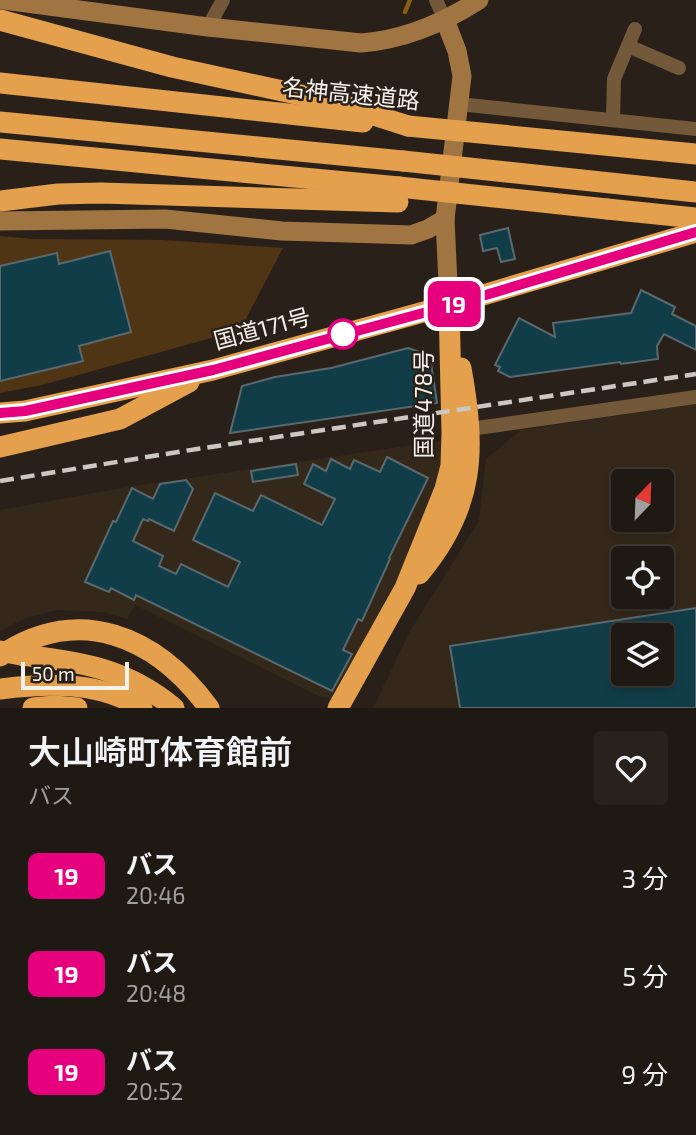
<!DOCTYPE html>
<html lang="ja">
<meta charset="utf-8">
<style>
:root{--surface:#1f1913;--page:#27221c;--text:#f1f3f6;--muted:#a1a0a0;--line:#3c3833}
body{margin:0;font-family:"Exo 2","Noto Sans JP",sans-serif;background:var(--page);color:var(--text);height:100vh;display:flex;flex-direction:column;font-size:26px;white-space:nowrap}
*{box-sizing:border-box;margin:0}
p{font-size:23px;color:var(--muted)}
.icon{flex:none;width:38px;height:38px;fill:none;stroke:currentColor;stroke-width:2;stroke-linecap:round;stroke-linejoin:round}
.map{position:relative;height:708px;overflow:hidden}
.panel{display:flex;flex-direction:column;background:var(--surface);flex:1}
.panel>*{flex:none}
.badge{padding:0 14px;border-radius:10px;font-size:24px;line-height:46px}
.needle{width:46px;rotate:23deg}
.fabs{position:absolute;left:611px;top:469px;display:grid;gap:14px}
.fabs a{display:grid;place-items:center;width:63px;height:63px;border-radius:7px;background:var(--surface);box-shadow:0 4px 10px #0003,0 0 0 2px var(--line);font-size:35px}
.scale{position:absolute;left:21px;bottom:18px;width:108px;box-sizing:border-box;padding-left:7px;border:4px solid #f6f1eb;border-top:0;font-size:19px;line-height:24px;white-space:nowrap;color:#f6f1eb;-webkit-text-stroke:5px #292119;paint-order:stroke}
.map>.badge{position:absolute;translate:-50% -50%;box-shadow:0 0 0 4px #fff}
.round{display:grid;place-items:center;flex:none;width:74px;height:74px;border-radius:7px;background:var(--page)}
.summary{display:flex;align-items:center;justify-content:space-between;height:119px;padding:0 28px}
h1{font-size:33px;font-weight:600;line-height:52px}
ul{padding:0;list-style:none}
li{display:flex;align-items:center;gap:21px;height:98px;padding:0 28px}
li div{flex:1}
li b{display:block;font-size:26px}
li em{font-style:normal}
li .badge{min-width:77px;font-weight:700;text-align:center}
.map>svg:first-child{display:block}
.built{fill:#34281a;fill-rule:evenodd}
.green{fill:#4f3514}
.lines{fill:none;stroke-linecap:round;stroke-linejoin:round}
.stream{stroke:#8c5b16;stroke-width:4.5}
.building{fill:#113d49;stroke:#5a696e;stroke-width:2;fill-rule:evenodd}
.street{stroke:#735839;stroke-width:14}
.secondary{stroke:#a17542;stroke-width:19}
.highway{stroke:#e4a04c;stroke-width:21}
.rail{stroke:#cdc7c1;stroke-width:4.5;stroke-dasharray:14 7;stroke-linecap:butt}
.highway-bridge{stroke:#e4a04c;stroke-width:21}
.line-casing{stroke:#fff;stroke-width:16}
.line{stroke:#e6007e;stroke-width:10}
.stop-dot{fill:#fff;stroke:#e6007e;stroke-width:3.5}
.labels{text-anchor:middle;stroke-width:5;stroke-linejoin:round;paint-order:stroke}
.street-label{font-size:23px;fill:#f6f1eb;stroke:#292119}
</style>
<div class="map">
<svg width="696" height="708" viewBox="0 0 696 708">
<rect width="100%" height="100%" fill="#292119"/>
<g class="built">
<path d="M 696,404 L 696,708 L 373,708 L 409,633 L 479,521 L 486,459 L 521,430 ZM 623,481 L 662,481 L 662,520 L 623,520 ZM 623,558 L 662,558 L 662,597 L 623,597 ZM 623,635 L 662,635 L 662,674 L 623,674 Z"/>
<path d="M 440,441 L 445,445 L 444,460 L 407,567 L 337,695 L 331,699 L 321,697 L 135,605 L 127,619 L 103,612 L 58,610 L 23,619 L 0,631 L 0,510 L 128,487 Z"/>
</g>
<path class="green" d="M 0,236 L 34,239 L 163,240 L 283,248 L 240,330 L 42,385 L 0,393 Z"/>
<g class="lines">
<path class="stream" d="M 405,12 L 410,0"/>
</g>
<g class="building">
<path d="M 508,228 L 515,259 L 501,262 L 497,248 L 483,251 L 480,235 Z"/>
<path d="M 110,251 L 131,332 L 79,346 L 83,361 L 0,381 L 0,266 L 57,253 L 59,264 Z"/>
<path d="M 641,290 L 675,307 L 672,314 L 696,326 L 696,350 L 664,334 L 657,346 L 658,359 L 621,364 L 620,362 L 510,377 L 498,371 L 500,367 L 495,365 L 519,318 L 555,337 L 553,323 L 631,313 Z"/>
<path d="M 408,348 L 426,354 L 431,363 L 437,403 L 230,433 L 242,386 L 275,377 L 331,368 Z"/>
<path d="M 387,457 L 428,478 L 389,558 L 390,559 L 362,621 L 358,619 L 343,650 L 352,654 L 332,691 L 136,595 L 134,600 L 111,588 L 109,592 L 85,582 L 113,521 L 116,522 L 132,488 L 153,499 L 160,484 L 186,480 L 193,489 L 174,531 L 149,519 L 148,521 L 143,519 L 133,541 L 163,556 L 159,566 L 176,574 L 181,564 L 228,587 L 240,562 L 193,540 L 215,493 L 253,511 L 261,495 L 322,525 L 335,499 L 304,484 L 313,464 L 326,471 L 331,459 L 350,469 L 354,460 L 380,472 Z"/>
<path d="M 296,464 L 298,475 L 253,482 L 251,471 Z"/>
<path d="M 696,608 L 696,708 L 460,708 L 450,646 ZM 623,635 L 662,635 L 662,674 L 623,674 Z"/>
</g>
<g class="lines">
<g class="street">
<path d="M 436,0 L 445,20"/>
<path d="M 208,27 L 223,0"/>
<path d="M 628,46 L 679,68"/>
<path d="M 459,104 L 696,129"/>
<path d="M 613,120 L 614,79 L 635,29"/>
<path d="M 470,429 L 696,397"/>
</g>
<g class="secondary">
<path d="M 4,0 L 208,27 L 361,43 C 404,40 443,23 479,0"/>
<path d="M 445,20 L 457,51 L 462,76 L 445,219 L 449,305"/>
<path d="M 0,221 L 165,219 L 282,231 L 411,235 L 428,229 L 445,219"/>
</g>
<g class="highway">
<path d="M 0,20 L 172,67 L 333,102 L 408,126"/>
<path d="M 0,83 L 363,122"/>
<path d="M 0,122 L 403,161"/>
<path d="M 0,149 L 399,187"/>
<path d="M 0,201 L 58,194 L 101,193 L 398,202"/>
<path d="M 607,209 L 696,218"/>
<path d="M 0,413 L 25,411 L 213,370 L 449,305 L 696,232"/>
<path d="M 0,447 L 120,419 L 189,382"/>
<path d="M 419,574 C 475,507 476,451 461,368"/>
<path d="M 21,655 C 81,662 126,668 174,708"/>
<path d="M 0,656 C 79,603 156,636 209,708"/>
<path d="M 0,689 C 49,683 98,681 142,708"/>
<path d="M 33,708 L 54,706 L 77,708"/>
<path d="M 338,708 L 405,588 L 445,489 L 451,466 L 452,433 L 449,305"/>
</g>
<path class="rail" d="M 0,481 L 184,451 L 696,374"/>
<g class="highway-bridge">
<path d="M 408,126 L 696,154"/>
<path d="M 403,161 L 696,192"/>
<path d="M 399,187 L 607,209"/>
<path d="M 0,651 L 21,655"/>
</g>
</g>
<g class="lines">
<defs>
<path id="line" d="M 0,413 L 25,411 L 213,370 L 449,306 L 696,232"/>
</defs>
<use href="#line" class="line-casing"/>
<use href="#line" class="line"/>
</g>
<circle class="stop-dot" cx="343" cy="334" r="14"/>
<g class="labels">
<g class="street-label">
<text transform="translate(351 94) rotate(6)" y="8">名神高速道路</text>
<text transform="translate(262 329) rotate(-15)" y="8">国道171号</text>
<text transform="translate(424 404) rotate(-90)" y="8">国道478号</text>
</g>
</g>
</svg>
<div class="fabs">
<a><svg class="needle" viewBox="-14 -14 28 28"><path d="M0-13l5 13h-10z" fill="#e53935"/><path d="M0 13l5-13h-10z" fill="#a1a0a0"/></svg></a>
<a><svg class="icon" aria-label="locate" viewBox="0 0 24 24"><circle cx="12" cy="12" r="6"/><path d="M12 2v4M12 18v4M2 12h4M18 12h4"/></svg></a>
<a><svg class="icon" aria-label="layers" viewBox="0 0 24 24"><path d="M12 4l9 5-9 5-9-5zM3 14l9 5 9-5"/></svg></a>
</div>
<div class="scale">50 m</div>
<b class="badge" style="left:454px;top:304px;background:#e6007e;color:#fff">19</b>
</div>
<section class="panel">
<div class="summary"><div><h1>大山崎町体育館前</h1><p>バス</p></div><a class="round"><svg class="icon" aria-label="heart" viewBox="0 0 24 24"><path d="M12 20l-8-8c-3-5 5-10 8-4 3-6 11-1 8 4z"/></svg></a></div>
<ul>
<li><span class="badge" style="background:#e6007e;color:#fff">19</span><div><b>バス</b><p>20:46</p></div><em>3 分</em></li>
<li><span class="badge" style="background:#e6007e;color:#fff">19</span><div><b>バス</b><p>20:48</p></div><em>5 分</em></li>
<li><span class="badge" style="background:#e6007e;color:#fff">19</span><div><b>バス</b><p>20:52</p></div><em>9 分</em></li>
</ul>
</section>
